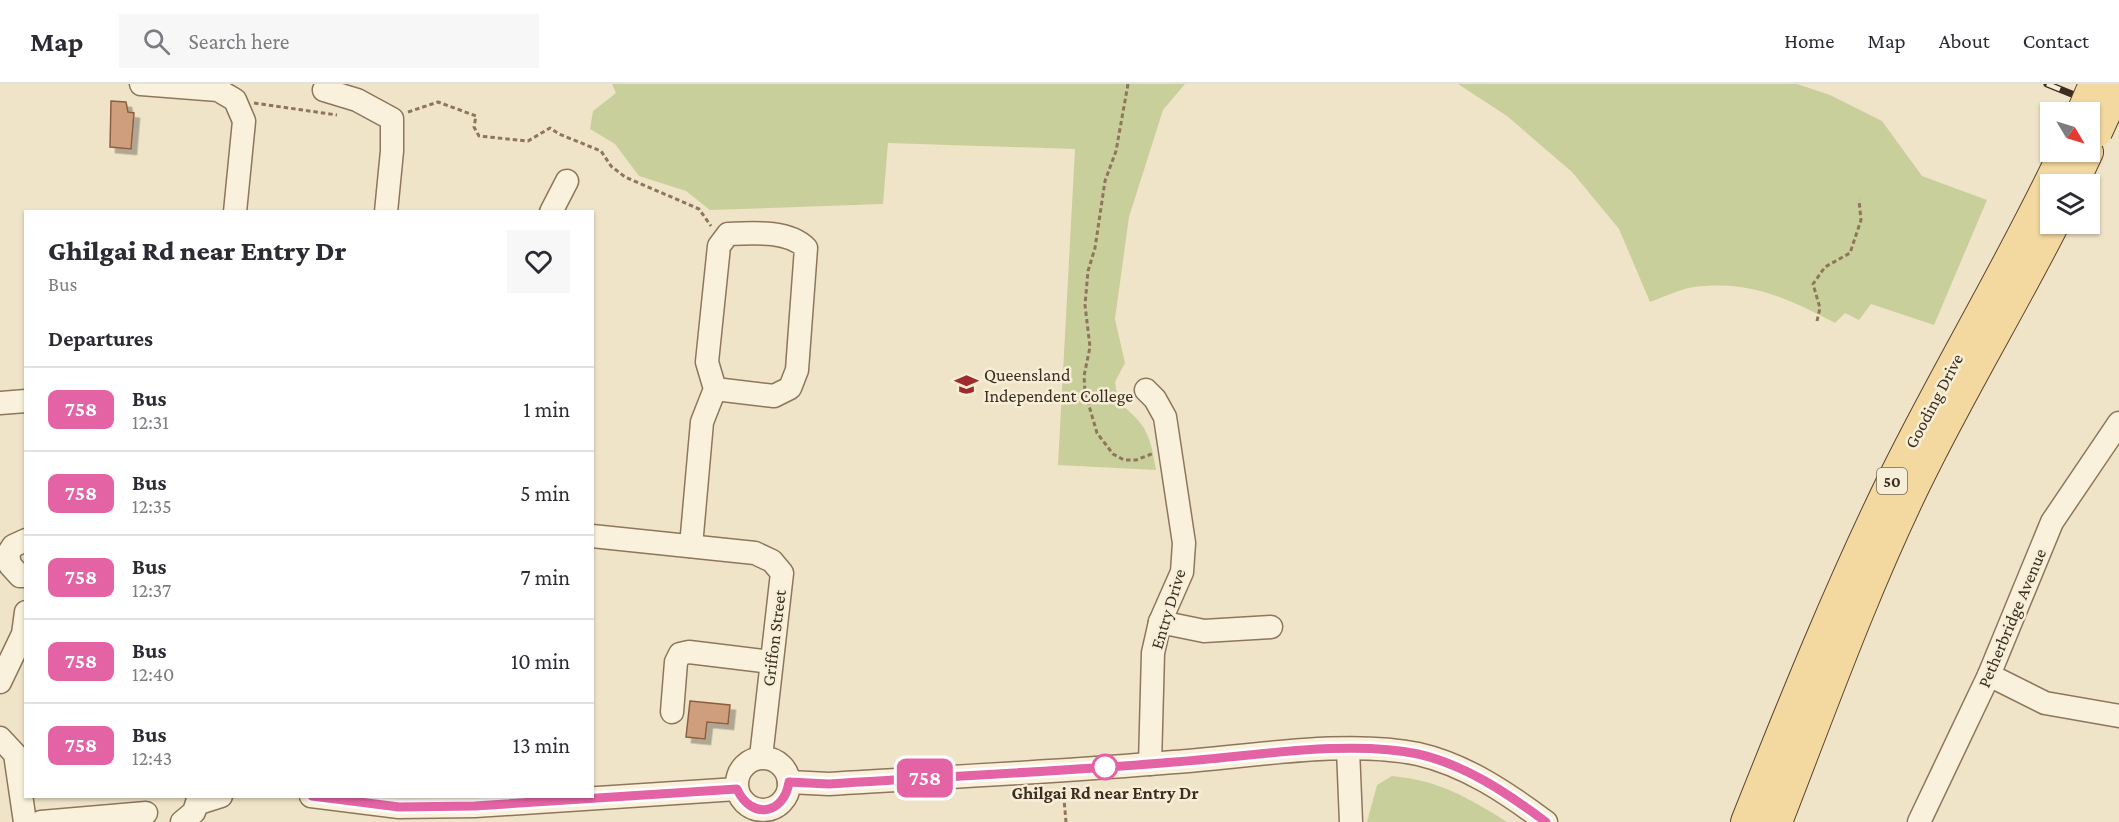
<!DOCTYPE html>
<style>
:root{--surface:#fff;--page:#f7f7f7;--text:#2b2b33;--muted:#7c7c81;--line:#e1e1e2}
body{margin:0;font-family:"Crimson Pro",serif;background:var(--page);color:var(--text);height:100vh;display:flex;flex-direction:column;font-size:22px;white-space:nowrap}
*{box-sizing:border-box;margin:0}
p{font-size:20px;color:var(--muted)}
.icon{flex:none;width:33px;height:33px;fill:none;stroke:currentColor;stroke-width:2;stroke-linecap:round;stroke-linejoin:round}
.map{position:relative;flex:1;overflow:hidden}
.details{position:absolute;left:24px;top:126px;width:570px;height:588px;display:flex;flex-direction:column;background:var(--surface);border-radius:0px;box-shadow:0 2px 4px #0004}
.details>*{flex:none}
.badge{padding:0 12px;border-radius:9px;font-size:21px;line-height:39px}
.needle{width:39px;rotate:128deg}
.controls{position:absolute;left:2040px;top:18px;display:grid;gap:12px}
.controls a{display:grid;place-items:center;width:60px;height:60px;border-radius:0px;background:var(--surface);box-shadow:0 2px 4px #0004;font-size:30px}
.map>.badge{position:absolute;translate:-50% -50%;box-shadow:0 0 0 3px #fff}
h2{padding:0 24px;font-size:22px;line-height:54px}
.round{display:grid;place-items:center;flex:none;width:63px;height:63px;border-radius:0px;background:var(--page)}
.headline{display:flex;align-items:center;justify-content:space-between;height:102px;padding:0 24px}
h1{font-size:28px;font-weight:800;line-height:45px}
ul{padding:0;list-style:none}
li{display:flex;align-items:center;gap:18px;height:84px;padding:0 24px;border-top:2px solid var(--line)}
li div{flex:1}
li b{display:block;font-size:22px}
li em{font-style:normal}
li .badge{min-width:66px;font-weight:700;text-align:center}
header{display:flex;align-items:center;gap:36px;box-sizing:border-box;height:84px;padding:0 30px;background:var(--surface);border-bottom:2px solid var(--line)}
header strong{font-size:28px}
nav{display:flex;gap:33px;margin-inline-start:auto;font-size:21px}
.search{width:420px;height:54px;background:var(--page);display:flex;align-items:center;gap:15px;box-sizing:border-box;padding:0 21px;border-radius:0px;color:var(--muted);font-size:22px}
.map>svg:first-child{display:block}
.green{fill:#c9cf9b}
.building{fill:#cf9f7d;stroke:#8d5f41;stroke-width:1.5;filter:url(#shadow)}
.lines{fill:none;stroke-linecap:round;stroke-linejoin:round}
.minor-casing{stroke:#8d765c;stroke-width:25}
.major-casing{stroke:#5b4430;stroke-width:32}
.path{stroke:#8d765c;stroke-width:3;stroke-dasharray:4.5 3;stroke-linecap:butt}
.minor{stroke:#faf1dc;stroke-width:22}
.major{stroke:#f3d9a0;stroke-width:30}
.rail-casing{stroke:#3d2e20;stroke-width:7}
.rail{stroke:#f7eed8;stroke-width:4.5;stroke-dasharray:14;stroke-linecap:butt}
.major-bridge-casing{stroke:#5b4430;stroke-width:32;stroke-linecap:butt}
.major-bridge{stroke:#f3d9a0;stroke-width:30}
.line-casing{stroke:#fff;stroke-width:14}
.line{stroke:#e463a4;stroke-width:9}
.stop-dot{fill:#fff;stroke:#e463a4;stroke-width:3}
.labels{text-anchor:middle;stroke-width:5;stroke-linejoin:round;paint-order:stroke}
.shield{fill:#f7eed8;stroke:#756857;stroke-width:1.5}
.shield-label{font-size:16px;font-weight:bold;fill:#3d2e20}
.poi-label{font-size:18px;fill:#3d2e20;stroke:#f7eed8;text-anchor:start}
.street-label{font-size:18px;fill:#3d2e20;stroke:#f7eed8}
.stop-label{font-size:18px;font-weight:bold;fill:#3d2e20;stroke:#f7eed8}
</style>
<header>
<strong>Map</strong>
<div class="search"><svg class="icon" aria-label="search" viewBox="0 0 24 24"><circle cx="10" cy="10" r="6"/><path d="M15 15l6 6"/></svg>Search here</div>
<nav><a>Home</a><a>Map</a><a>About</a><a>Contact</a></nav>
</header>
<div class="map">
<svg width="2119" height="738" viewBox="0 0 2119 738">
<defs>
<filter id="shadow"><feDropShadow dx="5.5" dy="5.5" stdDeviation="0" flood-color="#0004"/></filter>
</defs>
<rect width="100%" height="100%" fill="#f0e4c8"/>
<g class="green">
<path d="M 612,0 L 1185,0 L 1163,26 L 1129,133 L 1115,235 L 1125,279 L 1115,298 L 1118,318 C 1147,341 1150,350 1156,386 L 1058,381 L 1075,65 L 888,59 L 883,120 L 710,126 L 686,107 L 639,92 L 615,60 L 590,45 L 593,27 L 616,9 Z"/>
<path d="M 1458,0 L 1797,0 L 1830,11 L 1882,37 L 1922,92 L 1987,116 L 1934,241 L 1871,220 L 1859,236 L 1845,229 L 1835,239 C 1787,214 1750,196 1694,203 C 1680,205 1664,213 1650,218 L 1619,145 L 1572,88 L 1507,32 Z"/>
<path d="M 1392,692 C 1438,696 1469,714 1507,738 L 1367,738 L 1377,701 Z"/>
</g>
<g class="building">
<path d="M 111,17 L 126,18 L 128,28 L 134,29 L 131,65 L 110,63 Z"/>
<path d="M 690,617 L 730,621 L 728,640 L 707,638 L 705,655 L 686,653 Z"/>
</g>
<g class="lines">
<defs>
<g id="minor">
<path d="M 141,0 L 218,6 L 235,16 L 244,37 L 235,128"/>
<path d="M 324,6 L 357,16 L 392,35 L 392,67 L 386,128"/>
<path d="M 551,128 L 567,97"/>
<path d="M 1146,306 L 1155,315 L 1165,333 L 1184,459 L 1182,488 L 1160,538 L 1153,569 L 1150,680"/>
<path d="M 0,319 L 26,317"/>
<path d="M 592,452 L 755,469 L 772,477 L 782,489 L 761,673"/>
<path d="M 26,456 L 13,462 L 8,470 L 10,481 L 20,492 L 26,492"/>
<path d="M 691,462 L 702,338 L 715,305 L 707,278 L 719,162 L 728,150 C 753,149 788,146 806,164 L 797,286 L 790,304 L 774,312 L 715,305"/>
<path d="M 1160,538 L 1204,547 L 1271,543"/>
<path d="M 1989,591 L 2045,619 L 2119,632"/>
<path d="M 0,598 L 23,550 L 26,528"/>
<path d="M 672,628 L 676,578 L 680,570 L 689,568 L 771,578"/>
<path d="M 0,654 L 15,670 L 25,738"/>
<path d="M 1348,665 L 1351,738"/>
<circle cx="763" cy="700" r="26"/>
<path d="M 789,698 L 829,700 C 944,693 1059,688 1174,678 C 1247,673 1348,655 1418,670 C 1466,681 1507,709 1546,738"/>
<path d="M 311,712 L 399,723 L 475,722 L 737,705"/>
<path d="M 199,719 L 221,712"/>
<path d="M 41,738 L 146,729"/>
<path d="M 182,738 L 194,728 L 199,712"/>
<path d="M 1919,738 L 1989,591 L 2052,438 L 2119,339"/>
</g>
<g id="major">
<path d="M 2073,100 L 2088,68"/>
<path d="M 1746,738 C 1793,620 1840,503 1896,389 C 1950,280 2013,177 2064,68"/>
<path d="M 1777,738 C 1821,625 1862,510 1915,401 C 1958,312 2009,228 2054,140"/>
</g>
</defs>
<use href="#minor" class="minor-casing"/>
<use href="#major" class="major-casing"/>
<g class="path">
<path d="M 1128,0 L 1116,67 L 1105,97 L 1095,164 L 1088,187 L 1085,221 L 1090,263 L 1084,292 L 1085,308 L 1097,349 L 1113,370 L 1124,376 L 1136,376 L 1154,369"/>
<path d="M 254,19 L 337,31"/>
<path d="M 408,28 L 438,18 L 476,32 L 474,43 L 479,52 L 528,57 L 550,44 L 559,50 L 601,67 L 611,82 L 625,93 L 699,125 L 711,142"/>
<path d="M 1817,237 L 1820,224 L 1813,200 L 1825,183 L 1850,169 L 1861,136 L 1859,116"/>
<path d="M 1063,704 L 1066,738"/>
</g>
<use href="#minor" class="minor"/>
<use href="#major" class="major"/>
<defs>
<path id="rail" d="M 2047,0 L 2119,29"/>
</defs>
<use href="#rail" class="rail-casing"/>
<use href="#rail" class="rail"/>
<defs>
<g id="major-bridge">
<path d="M 2082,28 L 2094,0"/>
<path d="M 2097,48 L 2119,0"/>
</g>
</defs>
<use href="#major-bridge" class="major-bridge-casing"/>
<use href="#major-bridge" class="major-bridge"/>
</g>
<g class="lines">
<defs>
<path id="line" d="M 312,712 L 399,723 L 475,722 L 737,705 C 751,736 784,731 789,698 L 829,700 C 944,692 1059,688 1174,678 C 1247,673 1348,655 1418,670 C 1466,681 1507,709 1546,738"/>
</defs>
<use href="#line" class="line-casing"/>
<use href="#line" class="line"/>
</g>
<defs>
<symbol id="school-bare" viewBox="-9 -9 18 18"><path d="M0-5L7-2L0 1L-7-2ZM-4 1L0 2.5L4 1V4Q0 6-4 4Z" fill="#9e2a2b" stroke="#f7eed8" stroke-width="2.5" paint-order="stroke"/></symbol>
</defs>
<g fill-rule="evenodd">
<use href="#school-bare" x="950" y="284" width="33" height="33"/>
</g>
<circle class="stop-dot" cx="1105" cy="683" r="12"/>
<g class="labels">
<rect class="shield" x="1877" y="384" width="30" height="26" rx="4.5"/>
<g class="shield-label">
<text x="1892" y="403">50</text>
</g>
<g class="poi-label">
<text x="984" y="297">Queensland<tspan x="984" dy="21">Independent College</tspan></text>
</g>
<g class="street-label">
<text transform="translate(1934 317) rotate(-62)" y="6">Gooding Drive</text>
<text transform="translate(1168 525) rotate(-73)" y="6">Entry Drive</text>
<text transform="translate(2012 534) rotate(-67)" y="6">Petherbridge Avenue</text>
<text transform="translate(774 554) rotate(-83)" y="6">Griffon Street</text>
</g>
<g class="stop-label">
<text x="1105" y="715">Ghilgai Rd near Entry Dr</text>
</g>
</g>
</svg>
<div class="controls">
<a><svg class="needle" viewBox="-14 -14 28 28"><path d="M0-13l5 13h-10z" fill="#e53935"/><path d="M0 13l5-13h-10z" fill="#7c7c81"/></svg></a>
<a><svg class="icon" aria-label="layers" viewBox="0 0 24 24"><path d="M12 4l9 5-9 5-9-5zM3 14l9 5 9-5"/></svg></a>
</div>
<b class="badge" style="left:925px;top:694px;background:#e463a4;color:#fff">758</b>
<section class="details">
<div class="headline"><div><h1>Ghilgai Rd near Entry Dr</h1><p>Bus</p></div><a class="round"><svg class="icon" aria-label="heart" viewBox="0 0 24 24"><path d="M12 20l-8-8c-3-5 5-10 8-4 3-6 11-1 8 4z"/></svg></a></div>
<h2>Departures</h2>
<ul>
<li><span class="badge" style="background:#e463a4;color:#fff">758</span><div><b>Bus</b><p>12:31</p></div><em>1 min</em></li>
<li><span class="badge" style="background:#e463a4;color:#fff">758</span><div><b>Bus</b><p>12:35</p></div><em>5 min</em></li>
<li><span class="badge" style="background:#e463a4;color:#fff">758</span><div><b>Bus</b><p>12:37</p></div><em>7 min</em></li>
<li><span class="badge" style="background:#e463a4;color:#fff">758</span><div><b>Bus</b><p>12:40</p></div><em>10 min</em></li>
<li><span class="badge" style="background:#e463a4;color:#fff">758</span><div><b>Bus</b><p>12:43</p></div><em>13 min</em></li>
</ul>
</section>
</div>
